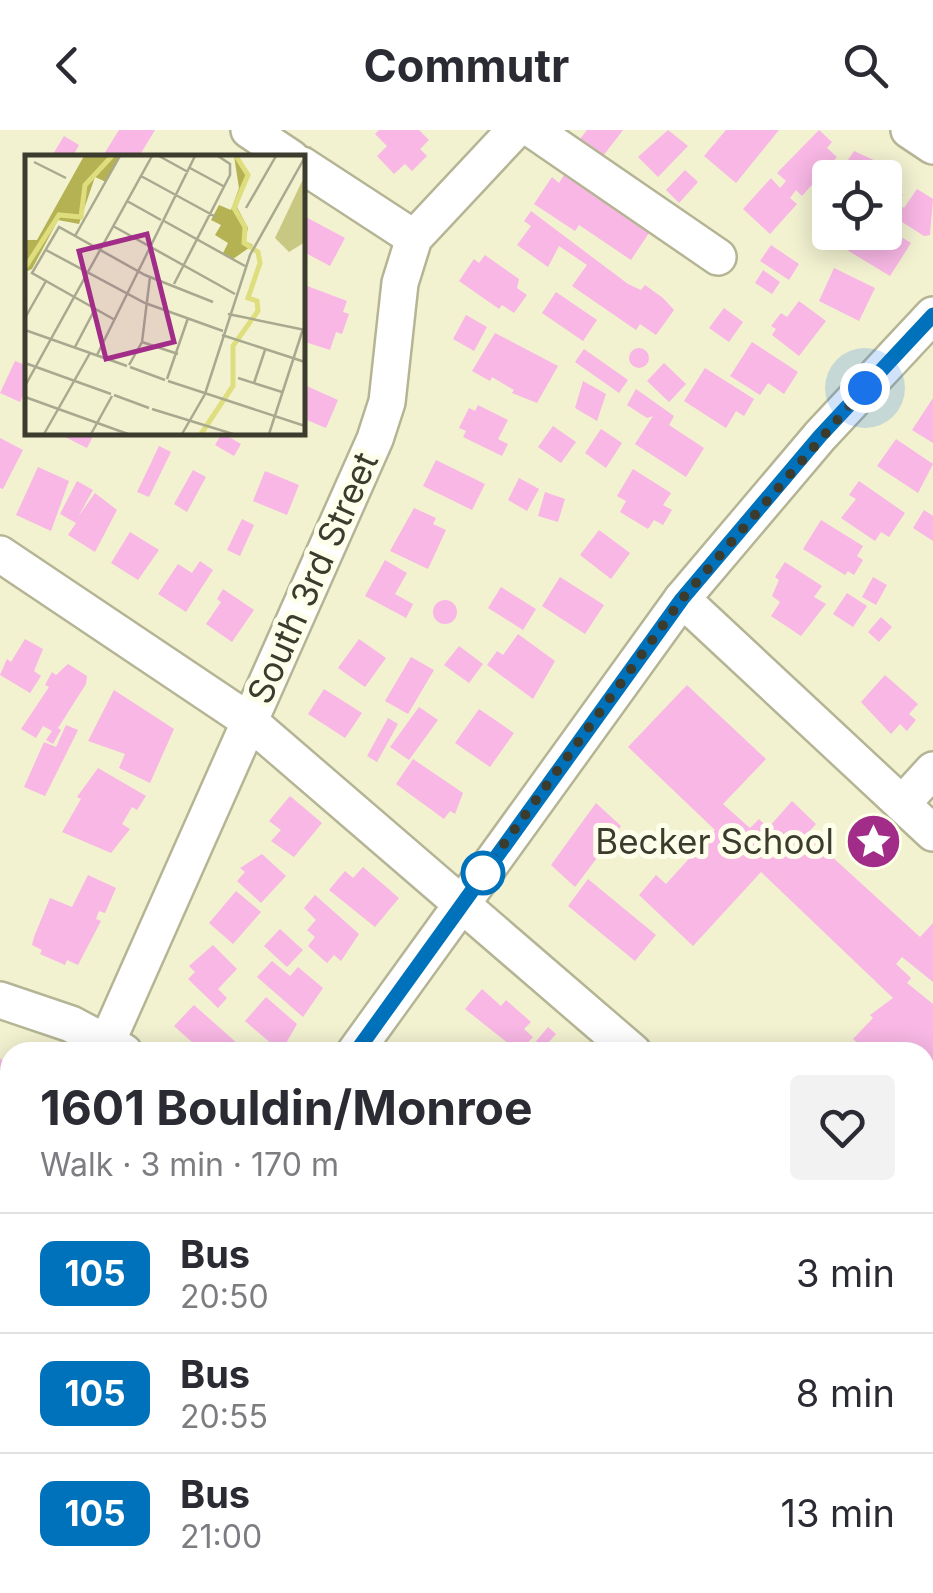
<!DOCTYPE html>
<meta charset="utf-8">
<style>
:root{--surface:#fff;--page:#f2f2f3;--text:#2b2b33;--muted:#7c7c81;--line:#e1e1e2}
body{margin:0;font-family:Inter,sans-serif;background:var(--page);color:var(--text);height:100vh;display:flex;flex-direction:column;font-size:38px;white-space:nowrap}
*{box-sizing:border-box;margin:0}
p{font-size:32px;color:var(--muted)}
.icon{flex:none;width:55px;height:55px;fill:none;stroke:currentColor;stroke-width:2;stroke-linecap:round;stroke-linejoin:round}
.map{position:relative;flex:1;overflow:hidden}
.drawer{position:absolute;left:0px;top:912px;width:935px;height:552px;display:flex;flex-direction:column;background:var(--surface);border-radius:30px 30px 0 0;box-shadow:0 5px 25px #0003}
.drawer>*{flex:none}
.badge{padding:0 20px;border-radius:15px;font-size:35px;line-height:65px}
.fabs{position:absolute;left:812px;top:30px;display:grid;gap:20px}
.fabs a{display:grid;place-items:center;width:90px;height:90px;border-radius:10px;background:var(--surface);box-shadow:0 5px 25px #0003;font-size:50px}
.you{position:absolute;width:50px;height:50px;margin:-25px;border:8px solid #fff;border-radius:50%;background:#1a73e8;box-shadow:0 0 0 15px #1a73e833}
.map>.badge{position:absolute;translate:-50% -50%;box-shadow:0 0 0 5px #fff}
.round{display:grid;place-items:center;flex:none;width:105px;height:105px;border-radius:10px;background:var(--page)}
.head{display:flex;align-items:center;justify-content:space-between;height:170px;padding:0 40px}
h1{font-size:48px;font-weight:700;line-height:75px}
ul{padding:0;list-style:none}
li{display:flex;align-items:center;gap:30px;height:120px;padding:0 40px;border-top:2px solid var(--line)}
li div{flex:1}
li b{display:block;font-size:38px}
li em{font-style:normal}
li .badge{min-width:110px;font-weight:700;text-align:center}
header{display:flex;justify-content:space-between;align-items:center;height:130px;padding:0 40px;background:var(--surface);font-size:45px;font-weight:700}
.map>svg:first-child{display:block}
.building{fill:#f8b7e5}
.lines{fill:none;stroke-linecap:round;stroke-linejoin:round}
.minor-casing{stroke:#b5b596;stroke-width:40}
.minor{stroke:#fff;stroke-width:35}
.line-casing{stroke:#fff;stroke-width:22}
.line{stroke:#0072bc;stroke-width:15}
.walk{stroke:#3b3b2e;stroke-width:10;stroke-dasharray:0 18}
.stop-dot{fill:#fff;stroke:#0072bc;stroke-width:5}
.labels{text-anchor:middle;stroke-width:10;stroke-linejoin:round;paint-order:stroke}
.street-label{font-size:35px;fill:#3b3b2e;stroke:#feffeb}
.poi-label{font-size:35px;fill:#3b3b2e;stroke:#feffeb;text-anchor:end}
.inset-river{fill:none;stroke:#dfde7e;stroke-width:5}
.inset-road{fill:none;stroke:#a9a990;stroke-width:2.5}
.view{fill:#a12d88;fill-opacity:0.15;stroke:#a12d88;stroke-width:5}
.inset-edge{fill:none;stroke:#3b3b2e;stroke-width:5}
</style>
<header><svg class="icon" aria-label="back" viewBox="0 0 24 24"><path d="M15 5l-7 7 7 7"/></svg>Commutr<svg class="icon" aria-label="search" viewBox="0 0 24 24"><circle cx="10" cy="10" r="6"/><path d="M15 15l6 6"/></svg></header>
<div class="map">
<svg width="933" height="1463" viewBox="0 0 933 1463">
<rect width="100%" height="100%" fill="#f2f2d1"/>
<g class="building">
<path d="M 119,0 L 155,0 L 138,28 L 109,28 L 104,24 Z"/>
<path d="M 379,0 L 419,0 L 429,10 L 420,19 L 427,26 L 412,41 L 405,34 L 394,44 L 377,26 L 387,16 L 375,4 Z"/>
<path d="M 587,0 L 623,0 L 603,26 L 580,9 Z"/>
<path d="M 668,0 L 688,16 L 658,47 L 638,27 Z"/>
<path d="M 726,0 L 779,0 L 736,53 L 704,26 Z"/>
<path d="M 819,0 L 832,12 L 827,18 L 837,27 L 802,66 L 796,60 L 790,68 L 797,74 L 770,104 L 743,79 L 771,48 L 780,58 L 786,51 L 777,43 Z"/>
<path d="M 64,6 L 79,15 L 72,28 L 53,24 Z"/>
<path d="M 854,21 L 878,32 L 875,35 L 880,39 L 874,48 L 836,48 Z"/>
<path d="M 685,40 L 698,52 L 679,73 L 666,60 Z"/>
<path d="M 564,45 L 601,70 L 606,62 L 653,97 L 631,130 L 579,95 L 575,101 L 534,74 L 552,47 L 559,53 Z"/>
<path d="M 885,53 L 903,65 L 890,83 L 885,80 Z"/>
<path d="M 917,59 L 933,69 L 930,105 L 924,106 L 891,85 L 898,74 L 904,78 Z"/>
<path d="M 531,81 L 628,154 L 641,160 L 645,155 L 663,168 L 674,180 L 656,205 L 640,194 L 636,200 L 572,156 L 587,135 L 559,116 L 548,137 L 517,115 L 531,96 L 524,91 Z"/>
<path d="M 302,85 L 345,108 L 330,136 L 302,121 Z"/>
<path d="M 885,97 L 911,113 L 890,146 L 832,111 L 837,102 L 885,102 Z"/>
<path d="M 771,115 L 799,134 L 789,150 L 760,131 Z"/>
<path d="M 485,125 L 519,149 L 517,158 L 527,165 L 514,183 L 502,175 L 499,179 L 459,151 L 474,129 L 479,133 Z"/>
<path d="M 834,138 L 875,158 L 859,191 L 819,171 Z"/>
<path d="M 763,140 L 780,152 L 772,164 L 755,153 Z"/>
<path d="M 302,154 L 347,171 L 343,182 L 349,184 L 342,204 L 336,202 L 330,220 L 302,211 Z"/>
<path d="M 556,162 L 597,190 L 583,211 L 542,183 Z"/>
<path d="M 799,171 L 826,191 L 799,226 L 772,205 L 776,199 L 771,196 L 781,183 L 787,187 Z"/>
<path d="M 724,178 L 743,192 L 729,212 L 709,198 Z"/>
<path d="M 466,185 L 487,197 L 474,221 L 453,209 Z"/>
<path d="M 495,203 L 558,236 L 537,273 L 512,263 L 514,260 L 492,247 L 490,251 L 472,241 Z"/>
<path d="M 752,212 L 798,242 L 784,264 L 768,253 L 760,265 L 730,246 Z"/>
<circle cx="639" cy="228" r="10"/>
<path d="M 584,219 L 628,250 L 619,263 L 575,232 Z"/>
<path d="M 15,231 L 28,236 L 28,256 L 20,272 L 0,263 Z"/>
<path d="M 664,233 L 686,254 L 669,272 L 647,251 Z"/>
<path d="M 705,238 L 754,269 L 744,286 L 736,281 L 726,298 L 684,271 Z"/>
<path d="M 583,251 L 606,264 L 597,291 L 575,278 Z"/>
<path d="M 302,254 L 338,270 L 326,298 L 302,288 Z"/>
<path d="M 636,259 L 674,286 L 669,295 L 704,318 L 686,347 L 635,314 L 653,286 L 647,288 L 627,275 Z"/>
<path d="M 933,268 L 933,313 L 912,300 Z"/>
<path d="M 478,275 L 508,290 L 498,309 L 508,314 L 502,326 L 463,307 L 466,301 L 459,298 L 469,278 L 475,281 Z"/>
<path d="M 553,296 L 576,312 L 561,333 L 538,317 Z"/>
<path d="M 601,299 L 622,313 L 606,338 L 585,323 Z"/>
<path d="M 55,302 L 95,302 L 87,318 Z"/>
<path d="M 222,303 L 241,314 L 234,326 L 215,315 Z"/>
<path d="M 0,308 L 23,320 L 3,359 L 0,358 Z"/>
<path d="M 896,309 L 933,334 L 918,363 L 877,336 Z"/>
<path d="M 159,316 L 171,322 L 149,367 L 137,362 Z"/>
<path d="M 436,330 L 485,354 L 472,380 L 423,356 Z"/>
<path d="M 38,337 L 69,351 L 51,401 L 16,385 Z"/>
<path d="M 633,339 L 671,363 L 663,375 L 672,380 L 663,395 L 654,390 L 648,399 L 620,382 L 626,371 L 617,366 Z"/>
<path d="M 193,340 L 206,347 L 187,382 L 174,374 Z"/>
<path d="M 265,341 L 299,355 L 287,385 L 253,371 Z"/>
<path d="M 519,348 L 539,359 L 527,381 L 508,370 Z"/>
<path d="M 77,351 L 93,360 L 78,387 L 95,363 L 117,380 L 95,422 L 68,405 L 76,393 L 60,384 Z"/>
<path d="M 859,351 L 905,383 L 889,407 L 881,402 L 875,411 L 841,388 L 856,369 L 849,365 Z"/>
<path d="M 545,362 L 565,369 L 558,392 L 538,386 Z"/>
<path d="M 414,378 L 436,388 L 433,394 L 446,400 L 428,439 L 390,421 Z"/>
<path d="M 924,380 L 933,386 L 933,411 L 913,398 Z"/>
<path d="M 242,389 L 254,395 L 240,426 L 227,420 Z"/>
<path d="M 821,390 L 863,416 L 857,426 L 863,430 L 854,445 L 848,441 L 845,445 L 803,419 Z"/>
<path d="M 599,400 L 630,423 L 611,449 L 580,425 Z"/>
<path d="M 130,402 L 159,420 L 138,450 L 111,433 Z"/>
<path d="M 385,430 L 407,443 L 395,464 L 413,474 L 406,488 L 365,466 Z"/>
<path d="M 200,431 L 213,440 L 186,482 L 158,464 L 178,434 L 192,443 Z"/>
<path d="M 785,432 L 822,456 L 814,467 L 826,474 L 801,506 L 771,486 L 780,472 L 772,466 L 779,450 L 775,447 Z"/>
<path d="M 560,447 L 604,475 L 585,504 L 542,476 Z"/>
<path d="M 873,447 L 887,455 L 876,475 L 862,467 Z"/>
<path d="M 501,457 L 536,479 L 523,500 L 488,478 Z"/>
<path d="M 223,459 L 254,480 L 232,512 L 206,494 L 221,472 L 217,469 Z"/>
<path d="M 847,463 L 867,476 L 853,497 L 833,484 Z"/>
<circle cx="445" cy="482" r="12"/>
<path d="M 881,487 L 892,497 L 879,512 L 868,502 Z"/>
<path d="M 518,504 L 555,531 L 533,569 L 487,535 L 497,521 L 503,525 Z"/>
<path d="M 25,509 L 43,519 L 34,541 L 41,546 L 30,563 L 0,545 L 7,529 L 11,532 Z"/>
<path d="M 359,509 L 386,528 L 365,557 L 338,538 Z"/>
<path d="M 459,516 L 483,534 L 469,553 L 444,535 Z"/>
<path d="M 411,527 L 434,540 L 408,584 L 385,571 Z"/>
<path d="M 68,534 L 87,546 L 86,554 L 58,598 L 61,600 L 53,614 L 46,610 L 52,601 L 43,596 L 36,608 L 21,599 L 49,557 L 45,555 L 52,542 L 56,545 Z"/>
<path d="M 885,545 L 918,574 L 909,584 L 916,590 L 907,601 L 900,594 L 891,604 L 861,572 Z"/>
<path d="M 687,555 L 766,629 L 723,674 L 750,698 L 759,689 L 768,698 L 792,671 L 816,694 L 807,704 L 920,807 L 933,793 L 933,852 L 902,827 L 896,834 L 911,848 L 907,853 L 933,874 L 933,959 L 927,962 L 925,956 L 925,922 L 911,922 L 908,915 L 894,922 L 887,916 L 881,922 L 868,922 L 853,909 L 873,888 L 870,885 L 893,868 L 761,742 L 693,816 L 639,765 L 656,745 L 666,754 L 715,700 L 628,617 Z"/>
<path d="M 324,559 L 362,583 L 345,608 L 308,584 Z"/>
<path d="M 114,560 L 174,599 L 150,653 L 119,638 L 125,624 L 88,611 Z"/>
<path d="M 419,577 L 438,590 L 409,630 L 390,617 Z"/>
<path d="M 479,579 L 514,603 L 490,637 L 455,613 Z"/>
<path d="M 388,588 L 398,594 L 377,632 L 367,626 Z"/>
<path d="M 66,595 L 78,600 L 45,666 L 24,657 L 44,612 L 56,617 Z"/>
<path d="M 413,629 L 463,663 L 455,684 L 450,681 L 444,689 L 396,654 Z"/>
<path d="M 98,638 L 146,666 L 137,680 L 132,677 L 122,694 L 130,699 L 111,723 L 62,702 L 81,669 L 77,667 Z"/>
<path d="M 290,666 L 322,693 L 294,727 L 271,711 L 281,700 L 269,691 Z"/>
<path d="M 596,673 L 621,696 L 575,757 L 551,735 Z"/>
<path d="M 262,724 L 286,746 L 261,773 L 237,751 L 245,742 L 240,738 Z"/>
<path d="M 363,737 L 399,768 L 375,797 L 329,760 L 345,741 L 353,748 Z"/>
<path d="M 88,745 L 116,758 L 105,783 L 99,781 L 96,789 L 101,791 L 78,835 L 67,830 L 65,835 L 40,824 L 42,820 L 32,815 L 34,807 L 50,768 L 72,777 Z"/>
<path d="M 588,749 L 656,805 L 635,831 L 568,776 Z"/>
<path d="M 236,761 L 261,782 L 233,814 L 209,793 Z"/>
<path d="M 315,765 L 359,804 L 341,831 L 334,825 L 327,833 L 308,816 L 315,807 L 307,800 L 316,790 L 304,778 Z"/>
<path d="M 280,799 L 303,820 L 287,837 L 264,816 Z"/>
<path d="M 213,815 L 237,839 L 218,859 L 227,868 L 218,878 L 188,849 L 195,842 L 189,836 Z"/>
<path d="M 272,831 L 290,846 L 298,837 L 323,858 L 303,887 L 257,847 Z"/>
<path d="M 482,859 L 501,876 L 506,870 L 531,892 L 524,899 L 533,907 L 519,922 L 465,879 Z"/>
<path d="M 266,867 L 297,894 L 281,922 L 245,891 Z"/>
<path d="M 194,875 L 247,922 L 203,922 L 174,896 Z"/>
<path d="M 548,897 L 556,904 L 540,922 L 527,922 Z"/>
<path d="M 0,928 L 10,938 L 10,953 L 1,962 L 6,967 L 0,973 Z"/>
<path d="M 933,979 L 933,1055 L 925,1064 L 925,988 Z"/>
<path d="M 0,1057 L 10,1066 L 10,1205 L 0,1196 L 0,1147 L 8,1138 L 0,1131 Z"/>
<path d="M 933,1266 L 933,1307 L 925,1316 L 925,1275 Z"/>
<path d="M 925,1354 L 933,1361 L 929,1394 L 925,1390 Z"/>
<path d="M 10,1393 L 10,1442 L 5,1447 L 22,1463 L 0,1463 L 0,1396 L 4,1400 Z"/>
<path d="M 821,1455 L 876,1455 L 878,1457 L 873,1463 L 821,1463 L 825,1458 Z"/>
</g>
<g class="lines">
<defs>
<g id="minor">
<path d="M 249,0 L 291,28"/>
<path d="M 533,0 L 718,127"/>
<path d="M 909,0 L 933,16"/>
<path d="M 302,35 L 414,108"/>
<path d="M 0,424 L 249,591 L 633,922"/>
<path d="M 682,469 L 933,703"/>
<path d="M 902,674 L 933,640"/>
<path d="M 0,870 L 71,894 L 124,922"/>
<path d="M 108,910 L 375,309 L 387,272 L 400,153 L 414,108 L 515,0"/>
<path d="M 355,922 L 682,469 L 820,306 L 933,185"/>
<path d="M 925,1120 L 933,1111"/>
<path d="M 925,1179 L 933,1186"/>
<path d="M 0,1332 L 10,1321"/>
<path d="M 173,1455 L 182,1463"/>
<path d="M 440,1455 L 448,1463"/>
<path d="M 701,1455 L 709,1463"/>
<path d="M 611,1463 L 619,1455"/>
</g>
</defs>
<use href="#minor" class="minor-casing"/>
<use href="#minor" class="minor"/>
</g>
<g class="lines">
<defs>
<path id="line" d="M 356,922 L 682,469 L 820,306 L 933,185"/>
</defs>
<use href="#line" class="line-casing"/>
<use href="#line" class="line"/>
<path class="walk" d="M 483,743 L 682,469 L 865,258"/>
</g>
<defs>
<symbol id="sight-disc" viewBox="-11 -11 22 22"><circle r="9.5" fill="#a12d88" stroke="#feffeb"/><path d="M0-6L1.8-2.2L6-1.7L2.9 1.2L3.7 5.4L0 3.3L-3.7 5.4L-2.9 1.2L-6-1.7L-1.8-2.2Z" fill="#fff"/></symbol>
</defs>
<g fill-rule="evenodd">
<use href="#sight-disc" x="842" y="680" width="63" height="63"/>
</g>
<circle class="stop-dot" cx="483" cy="743" r="20"/>
<g class="labels">
<g class="street-label">
<text transform="translate(313 448) rotate(-66)" y="12">South 3rd Street</text>
</g>
<g class="poi-label">
<text x="834" y="724">Becker School</text>
</g>
</g>
<g transform="translate(25 25)">
<rect width="280" height="280" fill="#f2f2d1"/>
<path d="M 280,20 L 280,87 L 264,97 L 250,83 Z" fill="#c9c883"/>
<path d="M 59,1 L 95,1 L 81,27 L 70,22 L 54,69 L 33,65 L 7,114 L 0,117 L 0,85 L 12,85 ZM 209,1 L 224,19 L 212,52 L 223,73 L 220,86 L 228,90 L 208,104 L 198,98 L 203,88 L 190,80 L 196,70 L 186,65 L 194,50 L 206,55 L 214,33 Z" fill="#b4b252"/>
<path class="inset-river" d="M 0,113 L 34,60 L 56,62 L 60,30 L 87,1M 176,279 L 208,231 L 208,191 L 233,156 L 232,146 L 223,143 L 235,108 L 233,97 L 219,88 L 220,72 L 209,53 L 223,20 L 211,1"/>
<path class="inset-road" d="M 134,1 L 163,17M 9,7 L 41,23M 165,13 L 200,32M 116,21 L 191,62M 102,46 L 136,65M 221,53 L 251,1M 139,66 L 220,111M 88,71 L 210,139M 50,81 L 95,1M 21,95 L 120,148 L 198,176M 149,129 L 205,20 L 205,9 L 193,1M 203,159 L 280,175M 0,163 L 21,126M 90,165 L 7,118 L 34,72 L 120,120 L 188,147M 0,175 L 102,211M 197,180 L 280,207M 117,187 L 153,199M 50,192 L 70,154M 72,200 L 170,1M 0,208 L 86,239M 104,210 L 117,187 L 125,122M 105,212 L 140,225M 213,223 L 257,237M 142,224 L 163,163M 143,226 L 280,271M 229,228 L 240,195M 0,231 L 127,1M 89,240 L 124,253M 0,242 L 103,279M 127,254 L 208,279M 19,279 L 65,198M 66,279 L 87,241M 157,279 L 180,239 L 225,100 L 280,2M 244,279 L 278,174"/>
<path class="view" d="M 122,79 L 149,187 L 81,204 L 54,96 Z"/>
<rect width="280" height="280" class="inset-edge"/>
</g>
</svg>
<div class="fabs">
<a><svg class="icon" aria-label="locate" viewBox="0 0 24 24"><circle cx="12" cy="12" r="6"/><path d="M12 2v4M12 18v4M2 12h4M18 12h4"/></svg></a>
</div>
<div class="you" style="left:865px;top:258px"></div>
<section class="drawer">
<div class="head"><div><h1>1601 Bouldin/Monroe</h1><p>Walk · 3 min · 170 m</p></div><a class="round"><svg class="icon" aria-label="heart" viewBox="0 0 24 24"><path d="M12 20l-8-8c-3-5 5-10 8-4 3-6 11-1 8 4z"/></svg></a></div>
<ul>
<li><span class="badge" style="background:#0072bc;color:#fff">105</span><div><b>Bus</b><p>20:50</p></div><em>3 min</em></li>
<li><span class="badge" style="background:#0072bc;color:#fff">105</span><div><b>Bus</b><p>20:55</p></div><em>8 min</em></li>
<li><span class="badge" style="background:#0072bc;color:#fff">105</span><div><b>Bus</b><p>21:00</p></div><em>13 min</em></li>
</ul>
</section>
</div>
